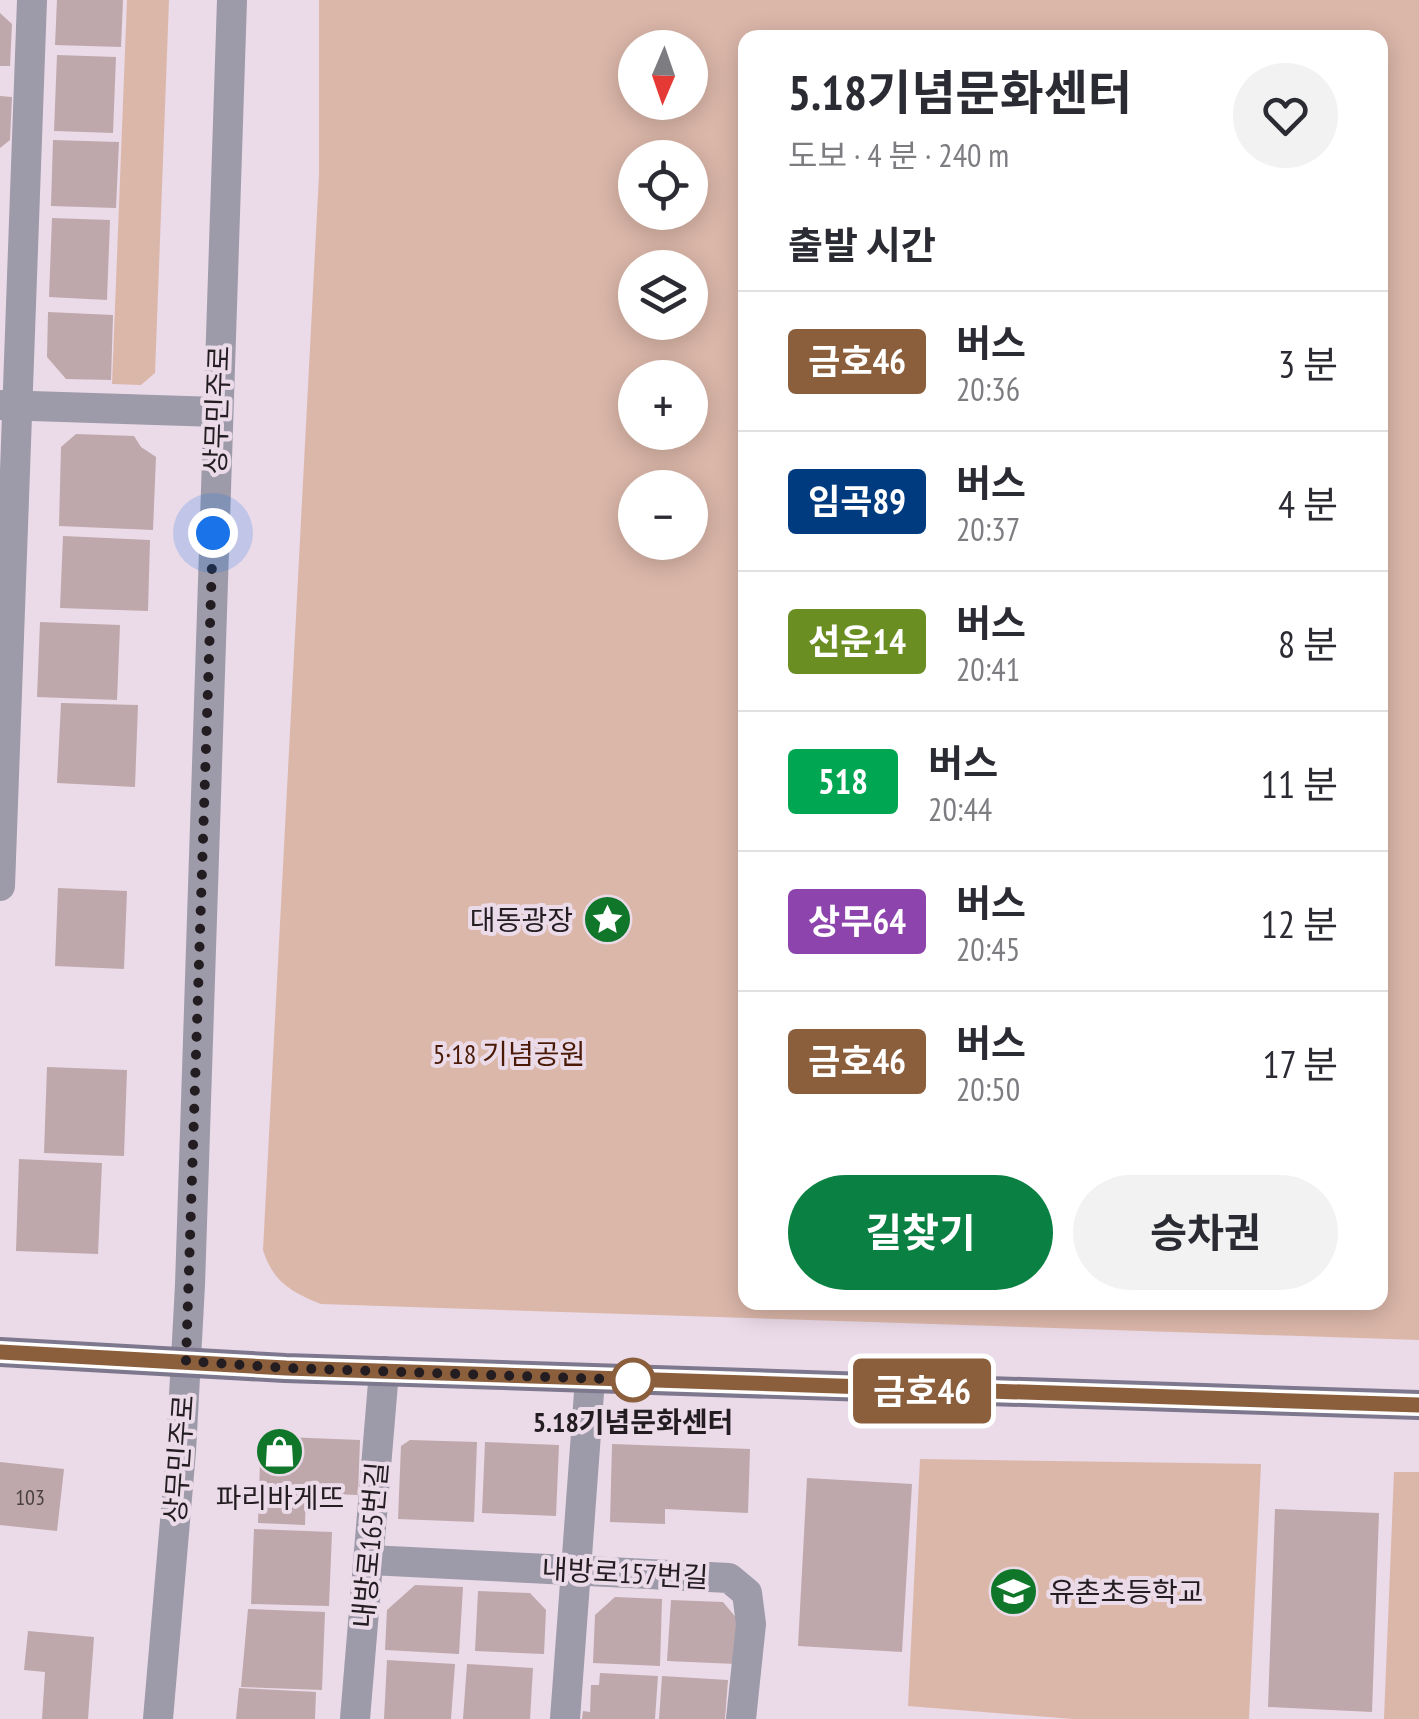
<!DOCTYPE html>
<html lang="ko">
<meta charset="utf-8">
<style>
:root{--surface:#fff;--page:#f2f2f3;--text:#2b2b33;--muted:#7c7c81;--line:#e1e1e2;--accent:#0b8043}
body{margin:0;font-family:"PT Sans Narrow","Noto Sans KR",sans-serif;background:var(--page);color:var(--text);height:100vh;display:flex;flex-direction:column;font-size:38px;white-space:nowrap}
*{box-sizing:border-box;margin:0}
p{font-size:32px;color:var(--muted)}
.icon{flex:none;width:55px;height:55px;fill:none;stroke:currentColor;stroke-width:2;stroke-linecap:round;stroke-linejoin:round}
.map{position:relative;flex:1;overflow:hidden}
.sheet{position:absolute;left:738px;top:30px;width:650px;height:1280px;display:flex;flex-direction:column;background:var(--surface);border-radius:20px;box-shadow:0 5px 25px #0003}
.sheet>*{flex:none}
.badge{padding:0 20px;border-radius:8px;font-size:35px;line-height:65px}
.needle{width:65px;rotate:182deg}
.buttons{position:absolute;left:618px;top:30px;display:grid;gap:20px}
.buttons a{display:grid;place-items:center;width:90px;height:90px;border-radius:50%;background:var(--surface);box-shadow:0 5px 25px #0003;font-size:50px}
.you{position:absolute;width:50px;height:50px;margin:-25px;border:8px solid #fff;border-radius:50%;background:#1a73e8;box-shadow:0 0 0 15px #1a73e833}
.map>.badge{position:absolute;translate:-50% -50%;box-shadow:0 0 0 5px #fff}
h2{padding:0 50px;font-size:38px;line-height:90px}
.round{display:grid;place-items:center;flex:none;width:105px;height:105px;border-radius:52px;background:var(--page)}
.head{display:flex;align-items:center;justify-content:space-between;height:170px;padding:0 50px}
h1{font-size:48px;font-weight:700;line-height:75px}
.primary-button{display:flex;gap:20px;margin-top:auto;padding:20px 50px}
.primary-button a{flex:1;height:115px;border-radius:60px;background:var(--accent);color:#fff;font-size:40px;font-weight:700;line-height:115px;text-align:center}
.primary-button a+a{background:var(--page);color:var(--text)}
ul{padding:0;list-style:none}
li{display:flex;align-items:center;gap:30px;height:140px;padding:0 50px;border-top:2px solid var(--line)}
li div{flex:1}
li b{display:block;font-size:38px}
li em{font-style:normal}
li .badge{min-width:110px;font-weight:700;text-align:center}
.map>svg:first-child{display:block}
.green{fill:#dbb7a9;fill-rule:evenodd}
.building{fill:#bea8ab}
.lines{fill:none;stroke-linecap:round;stroke-linejoin:round}
.street{stroke:#9d9aa9;stroke-width:30}
.secondary{stroke:#7d788e;stroke-width:30}
.line-casing{stroke:#fff;stroke-width:22}
.line{stroke:#8b5e3c;stroke-width:15}
.walk{stroke:#231d22;stroke-width:10;stroke-dasharray:0 18}
.stop-dot{fill:#fff;stroke:#8b5e3c;stroke-width:5}
.labels{text-anchor:middle;stroke-width:8;stroke-linejoin:round;paint-order:stroke}
.number-label{font-size:22px;fill:#4a4044}
.street-label{font-size:28px;fill:#231d22;stroke:#ebdae8}
.poi-label{font-size:28px;fill:#231d22;stroke:#ebdae8;text-anchor:end}
.park-label{font-size:28px;fill:#4a1a06;stroke:#ebdae8}
.stop-label{font-size:28px;font-weight:bold;fill:#231d22;stroke:#ebdae8}
</style>
<div class="map">
<svg width="1419" height="1719" viewBox="0 0 1419 1719">
<rect width="100%" height="100%" fill="#ebdae8"/>
<g class="green">
<path d="M 127,0 L 169,0 L 155,373 L 141,385 L 112,384 Z"/>
<path d="M 319,0 L 1419,0 L 1419,1340 L 321,1304 C 291,1292 273,1282 263,1250 L 319,175 ZM 745,38 L 1380,38 L 1380,1302 L 745,1302 ZM 635,48 L 690,48 L 690,102 L 635,102 ZM 635,158 L 690,158 L 690,212 L 635,212 ZM 635,268 L 690,268 L 690,322 L 635,322 ZM 635,378 L 690,378 L 690,432 L 635,432 ZM 635,488 L 690,488 L 690,542 L 635,542 Z"/>
<path d="M 920,1459 L 1261,1464 L 1249,1719 L 1073,1719 L 908,1706 Z"/>
<path d="M 1394,1472 L 1419,1472 L 1419,1719 L 1384,1719 Z"/>
</g>
<g class="building">
<path d="M 57,0 L 123,0 L 121,47 L 55,45 Z"/>
<path d="M 0,13 L 12,24 L 10,66 L 0,66 Z"/>
<path d="M 57,55 L 116,57 L 113,133 L 54,131 Z"/>
<path d="M 0,96 L 12,97 L 10,140 L 0,148 Z"/>
<path d="M 53,140 L 119,142 L 116,208 L 51,206 Z"/>
<path d="M 52,218 L 110,220 L 107,300 L 49,297 Z"/>
<path d="M 48,312 L 113,315 L 111,380 L 66,379 L 47,357 Z"/>
<path d="M 76,434 L 134,436 L 141,447 L 156,457 L 153,530 L 59,526 L 61,447 Z"/>
<path d="M 63,536 L 150,540 L 148,611 L 60,608 Z"/>
<path d="M 40,622 L 120,625 L 117,700 L 37,697 Z"/>
<path d="M 61,703 L 138,705 L 135,787 L 57,783 Z"/>
<path d="M 58,888 L 127,891 L 124,969 L 55,966 Z"/>
<path d="M 47,1067 L 127,1070 L 124,1156 L 44,1153 Z"/>
<path d="M 19,1159 L 102,1163 L 98,1254 L 16,1251 Z"/>
<path d="M 285,1437 L 360,1440 L 358,1495 L 306,1493 L 305,1525 L 258,1523 L 260,1463 L 266,1453 Z"/>
<path d="M 410,1440 L 477,1442 L 474,1522 L 398,1519 L 401,1446 Z"/>
<path d="M 485,1442 L 559,1445 L 556,1516 L 482,1513 Z"/>
<path d="M 612,1444 L 750,1449 L 748,1513 L 665,1509 L 665,1524 L 610,1522 Z"/>
<path d="M 0,1462 L 64,1469 L 57,1531 L 0,1525 Z"/>
<path d="M 807,1478 L 912,1484 L 902,1652 L 798,1646 Z"/>
<path d="M 1275,1509 L 1379,1513 L 1372,1712 L 1268,1707 Z"/>
<path d="M 254,1529 L 332,1532 L 329,1606 L 251,1604 Z"/>
<path d="M 415,1585 L 463,1587 L 459,1654 L 385,1650 L 387,1610 Z"/>
<path d="M 478,1591 L 530,1593 L 546,1610 L 544,1654 L 475,1651 Z"/>
<path d="M 615,1597 L 662,1599 L 660,1666 L 593,1663 L 595,1615 Z"/>
<path d="M 671,1600 L 723,1602 L 738,1620 L 736,1664 L 667,1661 Z"/>
<path d="M 248,1609 L 325,1612 L 322,1690 L 241,1687 Z"/>
<path d="M 28,1631 L 94,1637 L 88,1719 L 42,1719 L 45,1672 L 24,1670 Z"/>
<path d="M 387,1660 L 455,1664 L 451,1719 L 384,1719 Z"/>
<path d="M 467,1664 L 533,1668 L 530,1719 L 463,1719 Z"/>
<path d="M 600,1673 L 658,1676 L 655,1719 L 582,1719 L 583,1711 L 590,1712 L 591,1685 L 599,1685 Z"/>
<path d="M 662,1676 L 728,1680 L 725,1719 L 659,1719 Z"/>
<path d="M 239,1688 L 316,1692 L 315,1719 L 236,1719 Z"/>
</g>
<g class="lines">
<g class="street">
<path d="M 0,405 L 217,412"/>
<path d="M 0,886 L 32,0"/>
<path d="M 370,1560 L 729,1578 L 747,1593 L 751,1624 L 741,1719"/>
<path d="M 158,1719 L 181,1451 L 190,1285 L 232,0"/>
<path d="M 355,1719 L 384,1371"/>
<path d="M 565,1719 L 590,1379"/>
</g>
<path class="secondary" d="M 0,1352 L 285,1368 L 1419,1405"/>
</g>
<g class="lines">
<defs>
<path id="line" d="M 0,1352 L 286,1368 L 1419,1405"/>
</defs>
<use href="#line" class="line-casing"/>
<use href="#line" class="line"/>
<path class="walk" d="M 213,533 L 186,1361 L 286,1368 L 633,1380"/>
</g>
<defs>
<symbol id="sight-disc" viewBox="-11 -11 22 22"><circle r="9.5" fill="#10772a" stroke="#ebdae8"/><path d="M0-6L1.8-2.2L6-1.7L2.9 1.2L3.7 5.4L0 3.3L-3.7 5.4L-2.9 1.2L-6-1.7L-1.8-2.2Z" fill="#fff"/></symbol>
<symbol id="shop-disc" viewBox="-11 -11 22 22"><circle r="9.5" fill="#10772a" stroke="#ebdae8"/><path d="M-5-2.5h2.3a2.7 3.5 0 0 1 5.4 0H5L5.5 6h-11ZM-1.5-2.5h3a1.5 2.3 0 0 0-3 0Z" fill="#fff"/></symbol>
<symbol id="school-disc" viewBox="-11 -11 22 22"><circle r="9.5" fill="#10772a" stroke="#ebdae8"/><path d="M0-5L7-2L0 1L-7-2ZM-4 1L0 2.5L4 1V4Q0 6-4 4Z" fill="#fff"/></symbol>
</defs>
<g fill-rule="evenodd">
<use href="#sight-disc" x="580" y="892" width="55" height="55"/>
<use href="#shop-disc" x="252" y="1424" width="55" height="55"/>
<use href="#school-disc" x="986" y="1564" width="55" height="55"/>
</g>
<circle class="stop-dot" cx="633" cy="1380" r="20"/>
<g class="labels">
<g class="number-label">
<text x="30" y="1505">103</text>
</g>
<g class="street-label">
<text transform="translate(217 410) rotate(-88)" y="10">상무민주로</text>
<text transform="translate(179 1459) rotate(-86)" y="10">상무민주로</text>
<text transform="translate(370 1545) rotate(-85)" y="10">내방로165번길</text>
<text transform="translate(625 1573) rotate(3)" y="10">내방로157번길</text>
</g>
<g class="poi-label">
<text x="573" y="930">대동광장</text>
<text x="280" y="1508" text-anchor="middle">파리바게뜨</text>
<text x="1049" y="1602" text-anchor="start">유촌초등학교</text>
</g>
<g class="park-label">
<text x="509" y="1064">5·18 기념공원</text>
</g>
<g class="stop-label">
<text x="633" y="1432">5.18기념문화센터</text>
</g>
</g>
</svg>
<div class="buttons">
<a><svg class="needle" viewBox="-14 -14 28 28"><path d="M0-13l5 13h-10z" fill="#e53935"/><path d="M0 13l5-13h-10z" fill="#7c7c81"/></svg></a>
<a><svg class="icon" aria-label="locate" viewBox="0 0 24 24"><circle cx="12" cy="12" r="6"/><path d="M12 2v4M12 18v4M2 12h4M18 12h4"/></svg></a>
<a><svg class="icon" aria-label="layers" viewBox="0 0 24 24"><path d="M12 4l9 5-9 5-9-5zM3 14l9 5 9-5"/></svg></a>
<a>+</a>
<a>−</a>
</div>
<div class="you" style="left:213px;top:533px"></div>
<b class="badge" style="left:922px;top:1391px;background:#8b5e3c;color:#fff">금호46</b>
<section class="sheet">
<div class="head"><div><h1>5.18기념문화센터</h1><p>도보 · 4 분 · 240 m</p></div><a class="round"><svg class="icon" aria-label="heart" viewBox="0 0 24 24"><path d="M12 20l-8-8c-3-5 5-10 8-4 3-6 11-1 8 4z"/></svg></a></div>
<h2>출발 시간</h2>
<ul>
<li><span class="badge" style="background:#8b5e3c;color:#fff">금호46</span><div><b>버스</b><p>20:36</p></div><em>3 분</em></li>
<li><span class="badge" style="background:#003b80;color:#fff">임곡89</span><div><b>버스</b><p>20:37</p></div><em>4 분</em></li>
<li><span class="badge" style="background:#6b8e23;color:#fff">선운14</span><div><b>버스</b><p>20:41</p></div><em>8 분</em></li>
<li><span class="badge" style="background:#00a651;color:#fff">518</span><div><b>버스</b><p>20:44</p></div><em>11 분</em></li>
<li><span class="badge" style="background:#8e44ad;color:#fff">상무64</span><div><b>버스</b><p>20:45</p></div><em>12 분</em></li>
<li><span class="badge" style="background:#8b5e3c;color:#fff">금호46</span><div><b>버스</b><p>20:50</p></div><em>17 분</em></li>
</ul>
<div class="primary-button"><a>길찾기</a><a>승차권</a></div>
</section>
</div>
